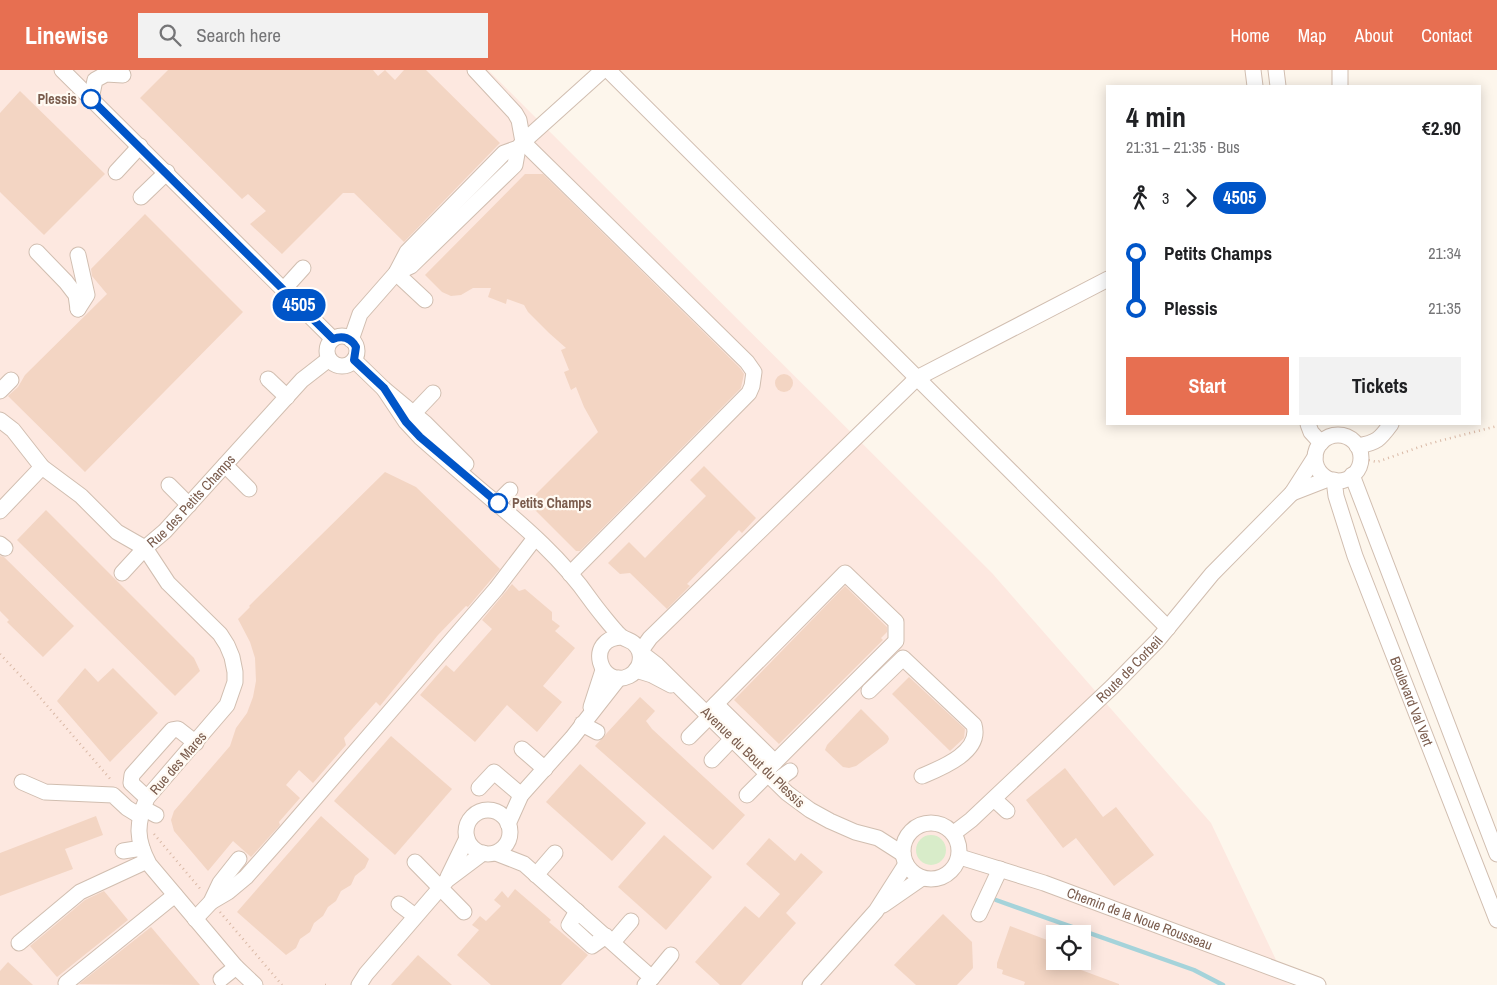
<!DOCTYPE html>
<meta charset="utf-8">
<style>
:root{--surface:#fff;--page:#f2f2f2;--text:#202124;--muted:#757577;--accent:#e76f51}
body{margin:0;font-family:"Archivo Narrow",sans-serif;background:var(--page);color:var(--text);height:100vh;display:flex;flex-direction:column;font-size:19px;white-space:nowrap}
*{box-sizing:border-box;margin:0}
p{font-size:16px;color:var(--muted)}
.icon{flex:none;width:28px;height:28px;fill:none;stroke:currentColor;stroke-width:2;stroke-linecap:round;stroke-linejoin:round}
.map{position:relative;flex:1;overflow:hidden}
.drawer{position:absolute;left:1106px;top:15px;width:375px;height:340px;display:flex;flex-direction:column;background:var(--surface);border-radius:0px;box-shadow:0 2px 12px #0003}
.drawer>*{flex:none}
.badge{padding:0 10px;border-radius:16px;font-size:18px;line-height:32px}
.fabs{position:absolute;left:1046px;top:855px;display:grid;gap:10px}
.fabs a{display:grid;place-items:center;width:45px;height:45px;border-radius:0px;background:var(--surface);box-shadow:0 2px 12px #0003;font-size:25px}
.map>.badge{position:absolute;translate:-50% -50%;box-shadow:0 0 0 2px #fff}
.legs{display:flex;align-items:center;gap:8px;height:55px;padding:0 20px;font-size:16px}
.legs p{margin-inline-start:auto}
.head{display:flex;align-items:center;justify-content:space-between;height:85px;padding:0 20px}
h1{font-size:28px;font-weight:700;line-height:38px}
.primary-button{display:flex;gap:10px;margin-top:auto;padding:10px 20px}
.primary-button a{flex:1;height:58px;border-radius:0px;background:var(--accent);color:#fff;font-size:20px;font-weight:700;line-height:58px;text-align:center}
.primary-button a+a{background:var(--page);color:var(--text)}
ul{padding:0 20px;list-style:none}
li{display:flex;align-items:center;gap:18px;height:55px;font-size:19px}
li i{display:grid;place-items:center;width:8px;height:100%;margin:0 6px;background:currentColor}
li i::after{content:'';width:12px;height:12px;margin:-6px;border:4px solid;border-radius:50%;background:var(--surface)}
li p{margin-inline-start:auto}
li:first-child i{background:linear-gradient(#0000 50%,currentColor 0)}
li:last-child i{background:linear-gradient(currentColor 50%,#0000 0)}
header{display:flex;align-items:center;gap:30px;box-sizing:border-box;height:70px;padding:0 25px;background:var(--accent);color:#fff}
header strong{font-size:24px}
nav{display:flex;gap:28px;margin-inline-start:auto;font-size:18px}
.search{width:350px;height:45px;background:var(--page);display:flex;align-items:center;gap:12px;box-sizing:border-box;padding:0 18px;border-radius:0px;color:var(--muted);font-size:19px}
.map>svg:first-child{display:block}
.commercial{fill:#fde8e0;fill-rule:evenodd}
.green{fill:#d8ecc9}
.lines{fill:none;stroke-linecap:round;stroke-linejoin:round}
.stream{stroke:#a5d3da;stroke-width:4.5}
.building{fill:#f3d5c3}
.minor-casing{stroke:#d1beb0;stroke-width:17}
.path{stroke:#d9b8a5;stroke-width:2.5;stroke-dasharray:1 4;stroke-linecap:butt}
.minor{stroke:#fff;stroke-width:15}
.line-1-casing{stroke:#fff;stroke-width:11}
.line-1{stroke:#0055c8;stroke-width:8}
.stop-1-dot{fill:#fff;stroke:#0055c8;stroke-width:2.5}
.labels{text-anchor:middle;stroke-width:4.5;stroke-linejoin:round;paint-order:stroke}
.stop-label{font-size:14px;font-weight:bold;fill:#7a5c4d;stroke:#fffaf3;text-anchor:end}
.street-label{font-size:14px;fill:#7a5c4d;stroke:#fffaf3}
</style>
<header>
<strong>Linewise</strong>
<div class="search"><svg class="icon" aria-label="search" viewBox="0 0 24 24"><circle cx="10" cy="10" r="6"/><path d="M15 15l6 6"/></svg>Search here</div>
<nav><a>Home</a><a>Map</a><a>About</a><a>Contact</a></nav>
</header>
<div class="map">
<svg width="1497" height="915" viewBox="0 0 1497 915">
<rect width="100%" height="100%" fill="#fdf6ec"/>
<path class="commercial" d="M 0,0 L 488,0 L 992,503 L 1211,753 L 1287,913 L 1292,915 L 0,915 ZM 1055,864 L 1082,864 L 1082,891 L 1055,891 Z"/>
<circle class="green" cx="931" cy="780" r="15"/>
<g class="lines">
<path class="stream" d="M 996,830 L 1194,900 L 1223,915"/>
</g>
<g class="building">
<path d="M 168,0 L 373,0 L 378,6 L 385,0 L 395,10 L 404,0 L 426,0 L 500,73 L 404,172 L 354,123 L 343,123 L 282,184 L 250,154 L 266,141 L 248,124 L 242,129 L 140,28 Z"/>
<path d="M 20,21 L 105,104 L 44,165 L 0,122 L 0,43 Z"/>
<path d="M 525,104 L 543,104 L 740,298 L 744,304 L 741,318 L 580,481 L 576,481 L 535,440 L 533,433 L 536,424 L 598,362 L 584,337 L 576,317 L 571,320 L 564,302 L 569,300 L 561,280 L 566,278 L 549,263 L 528,242 L 524,235 L 507,229 L 506,234 L 488,227 L 491,218 L 473,218 L 461,225 L 451,226 L 442,222 L 425,205 Z"/>
<path d="M 145,144 L 243,242 L 85,402 L 8,326 L 18,317 L 25,305 L 107,224 L 92,206 L 91,199 Z"/>
<circle cx="784" cy="313" r="9"/>
<path d="M 704,396 L 756,448 L 742,463 L 739,460 L 687,514 L 690,516 L 667,539 L 630,503 L 620,504 L 608,493 L 629,472 L 645,488 L 706,426 L 690,410 Z"/>
<path d="M 385,402 L 416,417 L 500,499 L 468,537 L 466,536 L 438,565 L 380,636 L 376,632 L 344,668 L 346,675 L 313,713 L 299,700 L 286,715 L 300,728 L 279,752 L 280,755 L 251,787 L 233,771 L 208,801 L 174,761 L 171,750 L 174,741 L 230,676 L 236,658 L 247,643 L 253,627 L 256,611 L 255,588 L 250,572 L 238,549 L 250,537 L 249,536 Z"/>
<path d="M 46,440 L 194,588 L 200,601 L 175,626 L 17,470 Z"/>
<path d="M 0,486 L 4,487 L 74,556 L 43,587 L 7,552 L 9,550 L 0,541 Z"/>
<path d="M 512,514 L 519,521 L 525,519 L 552,542 L 552,550 L 560,556 L 555,561 L 575,578 L 543,616 L 562,632 L 537,662 L 507,635 L 475,672 L 420,625 L 446,595 L 454,602 L 492,559 L 482,550 Z"/>
<path d="M 845,516 L 887,557 L 887,562 L 881,568 L 883,570 L 779,674 L 734,630 Z"/>
<path d="M 85,598 L 98,612 L 113,598 L 158,643 L 110,692 L 57,631 Z"/>
<path d="M 909,607 L 965,659 L 964,668 L 950,681 L 892,624 Z"/>
<path d="M 640,627 L 655,641 L 646,651 L 652,659 L 745,745 L 713,780 L 595,676 Z"/>
<path d="M 861,639 L 888,666 L 889,669 L 887,673 L 856,696 L 849,698 L 843,697 L 825,680 L 827,675 Z"/>
<path d="M 391,666 L 452,719 L 395,785 L 334,731 Z"/>
<path d="M 580,694 L 646,753 L 612,791 L 546,732 Z"/>
<path d="M 1065,698 L 1103,747 L 1116,737 L 1154,785 L 1114,816 L 1076,768 L 1063,778 L 1026,730 Z"/>
<path d="M 96,746 L 103,765 L 65,779 L 73,799 L 0,826 L 0,783 Z"/>
<path d="M 321,746 L 369,789 L 365,798 L 355,806 L 351,815 L 341,821 L 336,831 L 328,837 L 323,846 L 314,853 L 310,862 L 300,869 L 296,878 L 286,885 L 237,842 Z"/>
<path d="M 664,765 L 712,807 L 666,860 L 618,817 Z"/>
<path d="M 769,768 L 795,791 L 801,783 L 823,802 L 786,843 L 796,853 L 741,915 L 720,915 L 695,892 L 745,836 L 759,848 L 780,824 L 746,794 Z"/>
<path d="M 515,819 L 551,850 L 549,852 L 588,885 L 561,915 L 491,915 L 457,885 L 479,860 L 472,855 L 480,846 L 486,851 L 501,836 L 494,830 L 502,821 L 508,828 Z"/>
<path d="M 104,821 L 128,850 L 57,907 L 30,876 L 85,830 Z"/>
<path d="M 943,844 L 972,872 L 973,898 L 957,915 L 916,915 L 894,895 Z"/>
<path d="M 1010,856 L 1055,873 L 1055,891 L 1075,891 L 1073,897 L 1119,914 L 1119,915 L 1024,915 L 1025,912 L 1002,904 L 1003,900 L 997,898 L 997,893 Z"/>
<path d="M 151,857 L 200,915 L 79,914 Z"/>
<path d="M 418,885 L 452,915 L 391,915 Z"/>
<path d="M 8,892 L 33,915 L 0,915 L 0,901 Z"/>
</g>
<g class="lines">
<defs>
<g id="minor">
<path d="M 62,0 L 333,269"/>
<path d="M 608,0 L 1168,558"/>
<path d="M 1253,0 L 1255,16"/>
<path d="M 1276,0 L 1278,16"/>
<path d="M 1340,0 L 1340,16"/>
<path d="M 91,29 L 95,10 L 106,4 L 123,5"/>
<path d="M 116,102 L 140,76"/>
<path d="M 141,127 L 167,102"/>
<path d="M 37,182 L 66,212 L 76,225 L 78,239"/>
<path d="M 78,185 L 87,225 L 78,239"/>
<path d="M 396,203 L 411,196 L 515,95 L 518,78"/>
<path d="M 396,203 L 425,230"/>
<path d="M 284,219 L 303,198"/>
<circle cx="342" cy="281" r="15"/>
<path d="M 351,270 L 360,244 L 396,203 L 407,182 L 504,83 L 518,78 L 523,72 L 519,50 L 515,43 L 475,0"/>
<path d="M 354,290 L 384,319 L 425,353 L 466,394"/>
<path d="M 268,309 L 287,327"/>
<path d="M 384,319 L 406,352 L 420,367 C 443,387 465,407 489,427 C 525,457 563,490 590,529 C 595,536 616,563 622,567 C 628,571 633,570 637,577 C 641,582 641,589 639,595 C 637,600 633,604 629,606 C 600,620 584,568 622,567"/>
<path d="M 0,321 L 11,310"/>
<path d="M 414,343 L 433,323"/>
<path id="s1" d="M 0,350 L 13,360 L 42,397 L 81,426 L 117,462 L 145,478 L 165,461 L 302,310 L 329,289"/>
<path d="M 1308,354 L 1311,362 L 1321,373"/>
<circle cx="1338" cy="388" r="23"/>
<path d="M 1357,376 C 1377,373 1380,369 1391,354"/>
<path d="M 225,395 L 249,419"/>
<path d="M 1352,405 L 1497,784"/>
<path id="s2" d="M 1334,410 L 1336,426 L 1355,486 L 1497,850"/>
<path d="M 169,415 L 189,435"/>
<path d="M 1292,423 L 1328,409"/>
<path d="M 500,430 L 510,420"/>
<path d="M 0,441 L 42,397"/>
<path d="M 0,474 L 5,478"/>
<path d="M 122,503 L 145,478 L 168,513 L 220,564 L 227,575 L 232,587 L 235,602 L 235,612 L 227,635 L 147,728 C 136,754 136,769 149,794 L 236,897 L 255,915"/>
<path d="M 570,504 L 749,323 L 752,316 L 754,302 L 747,292 L 523,72 L 603,0"/>
<path d="M 636,600 L 652,605 L 671,615"/>
<path d="M 869,621 L 903,588 L 974,655 C 982,682 941,698 922,706"/>
<path d="M 716,634 L 775,692"/>
<path d="M 591,637 L 603,600"/>
<path d="M 707,643 L 845,503 L 896,552 L 896,571 L 766,701"/>
<path d="M 582,654 L 597,662"/>
<path d="M 689,667 L 710,646"/>
<path d="M 522,679 L 545,699"/>
<path d="M 712,690 L 733,668"/>
<path d="M 776,711 L 790,701"/>
<path d="M 22,712 L 45,722 L 113,725 L 127,738 L 140,746"/>
<path d="M 479,718 L 494,702 L 521,725"/>
<path d="M 747,725 L 768,704"/>
<path d="M 147,728 L 131,713 L 132,705 L 172,660 L 178,659 L 196,673"/>
<path d="M 994,729 L 1007,741"/>
<path d="M 143,738 L 156,745"/>
<circle cx="488" cy="762" r="22"/>
<circle cx="931" cy="781" r="28"/>
<path d="M 508,754 L 521,725 L 572,668 L 619,608"/>
<path id="s3" d="M 954,763 L 971,750 L 1112,617 L 1157,571 L 1212,504 L 1292,423 L 1315,387"/>
<path d="M 123,781 L 142,778"/>
<path d="M 496,783 L 524,794 L 652,908 L 645,915"/>
<path d="M 903,784 L 878,768 L 855,762 L 830,751 L 810,740 L 787,723 L 657,595 L 640,582 L 650,568 L 917,308 L 1108,209"/>
<path id="s4" d="M 960,787 L 1044,813 L 1318,915"/>
<path d="M 415,792 L 464,842"/>
<path d="M 536,805 L 555,783"/>
<path d="M 448,807 L 467,768"/>
<path d="M 211,832 L 228,822 L 246,807 L 285,763 L 496,519 L 535,468"/>
<path d="M 399,834 L 415,846"/>
<path d="M 883,835 L 922,808"/>
<path d="M 577,841 L 569,855 L 592,876 L 606,866"/>
<path d="M 979,844 L 1000,799"/>
<path d="M 195,849 L 211,832 L 220,813 L 239,789"/>
<path d="M 613,872 L 631,851"/>
<path d="M 19,873 L 80,822 L 147,791"/>
<path d="M 652,908 L 671,885"/>
<path d="M 221,909 L 236,897"/>
<path d="M 66,913 L 175,825"/>
<path d="M 359,915 L 366,904 L 447,810 L 483,783"/>
<path d="M 810,915 L 876,841 L 906,794"/>
</g>
</defs>
<use href="#minor" class="minor-casing"/>
<g class="path">
<path d="M 1364,389 L 1377,392 L 1428,374 L 1497,356"/>
<path d="M 0,584 L 31,617 L 112,711"/>
<path d="M 154,764 L 202,821"/>
<path d="M 220,842 L 282,915"/>
<path d="M 325,915 L 327,915"/>
</g>
<use href="#minor" class="minor"/>
</g>
<g class="lines">
<defs>
<path id="line-1" d="M 91,29 L 333,269 C 343,265 351,268 356,277 L 354,290 L 384,318 L 406,352 L 420,367 L 498,433"/>
</defs>
<use href="#line-1" class="line-1-casing"/>
<use href="#line-1" class="line-1"/>
</g>
<g class="stop-1-dot">
<circle cx="91" cy="29" r="9"/>
<circle cx="498" cy="433" r="9"/>
</g>
<g class="labels">
<g class="stop-label">
<text x="77" y="34">Plessis</text>
<text x="512" y="438" text-anchor="start">Petits Champs</text>
</g>
<g class="street-label">
<text dy="5" stroke="none"><textPath href="#s1" startOffset="261">Rue des Petits Champs</textPath></text>
<text dy="5" stroke="none"><textPath href="#s3" startOffset="240">Route de Corbeil</textPath></text>
<text dy="5" stroke="none"><textPath href="#s2" startOffset="235">Boulevard Val Vert</textPath></text>
<text transform="translate(753 687) rotate(44)" y="5">Avenue du Bout du Plessis</text>
<text transform="translate(178 693) rotate(-49)" y="5">Rue des Mares</text>
<text dy="5" stroke="none"><textPath href="#s4" startOffset="190">Chemin de la Noue Rousseau</textPath></text>
</g>
</g>
</svg>
<div class="fabs">
<a><svg class="icon" aria-label="locate" viewBox="0 0 24 24"><circle cx="12" cy="12" r="6"/><path d="M12 2v4M12 18v4M2 12h4M18 12h4"/></svg></a>
</div>
<b class="badge" style="left:299px;top:235px;background:#0055c8;color:#fff">4505</b>
<section class="drawer">
<div class="head"><div><h1>4 min</h1><p>21:31 – 21:35 · Bus</p></div><b>€2.90</b></div>
<div class="legs"><svg class="icon" aria-label="walk" viewBox="0 0 24 24"><circle cx="13" cy="4" r="2"/><path d="M13 8l-2 6 4 7M11 14l-3 7M7 12l3-4h3l4 4"/></svg>3<svg class="icon" aria-label="forward" viewBox="0 0 24 24"><path d="M9 5l7 7-7 7"/></svg><b class="badge" style="background:#0055c8;color:#fff">4505</b></div>
<ul>
<li><i style="color:#0055c8"></i><b>Petits Champs</b><p>21:34</p></li>
<li><i style="color:#0055c8"></i><b>Plessis</b><p>21:35</p></li>
</ul>
<div class="primary-button"><a>Start</a><a>Tickets</a></div>
</section>
</div>
